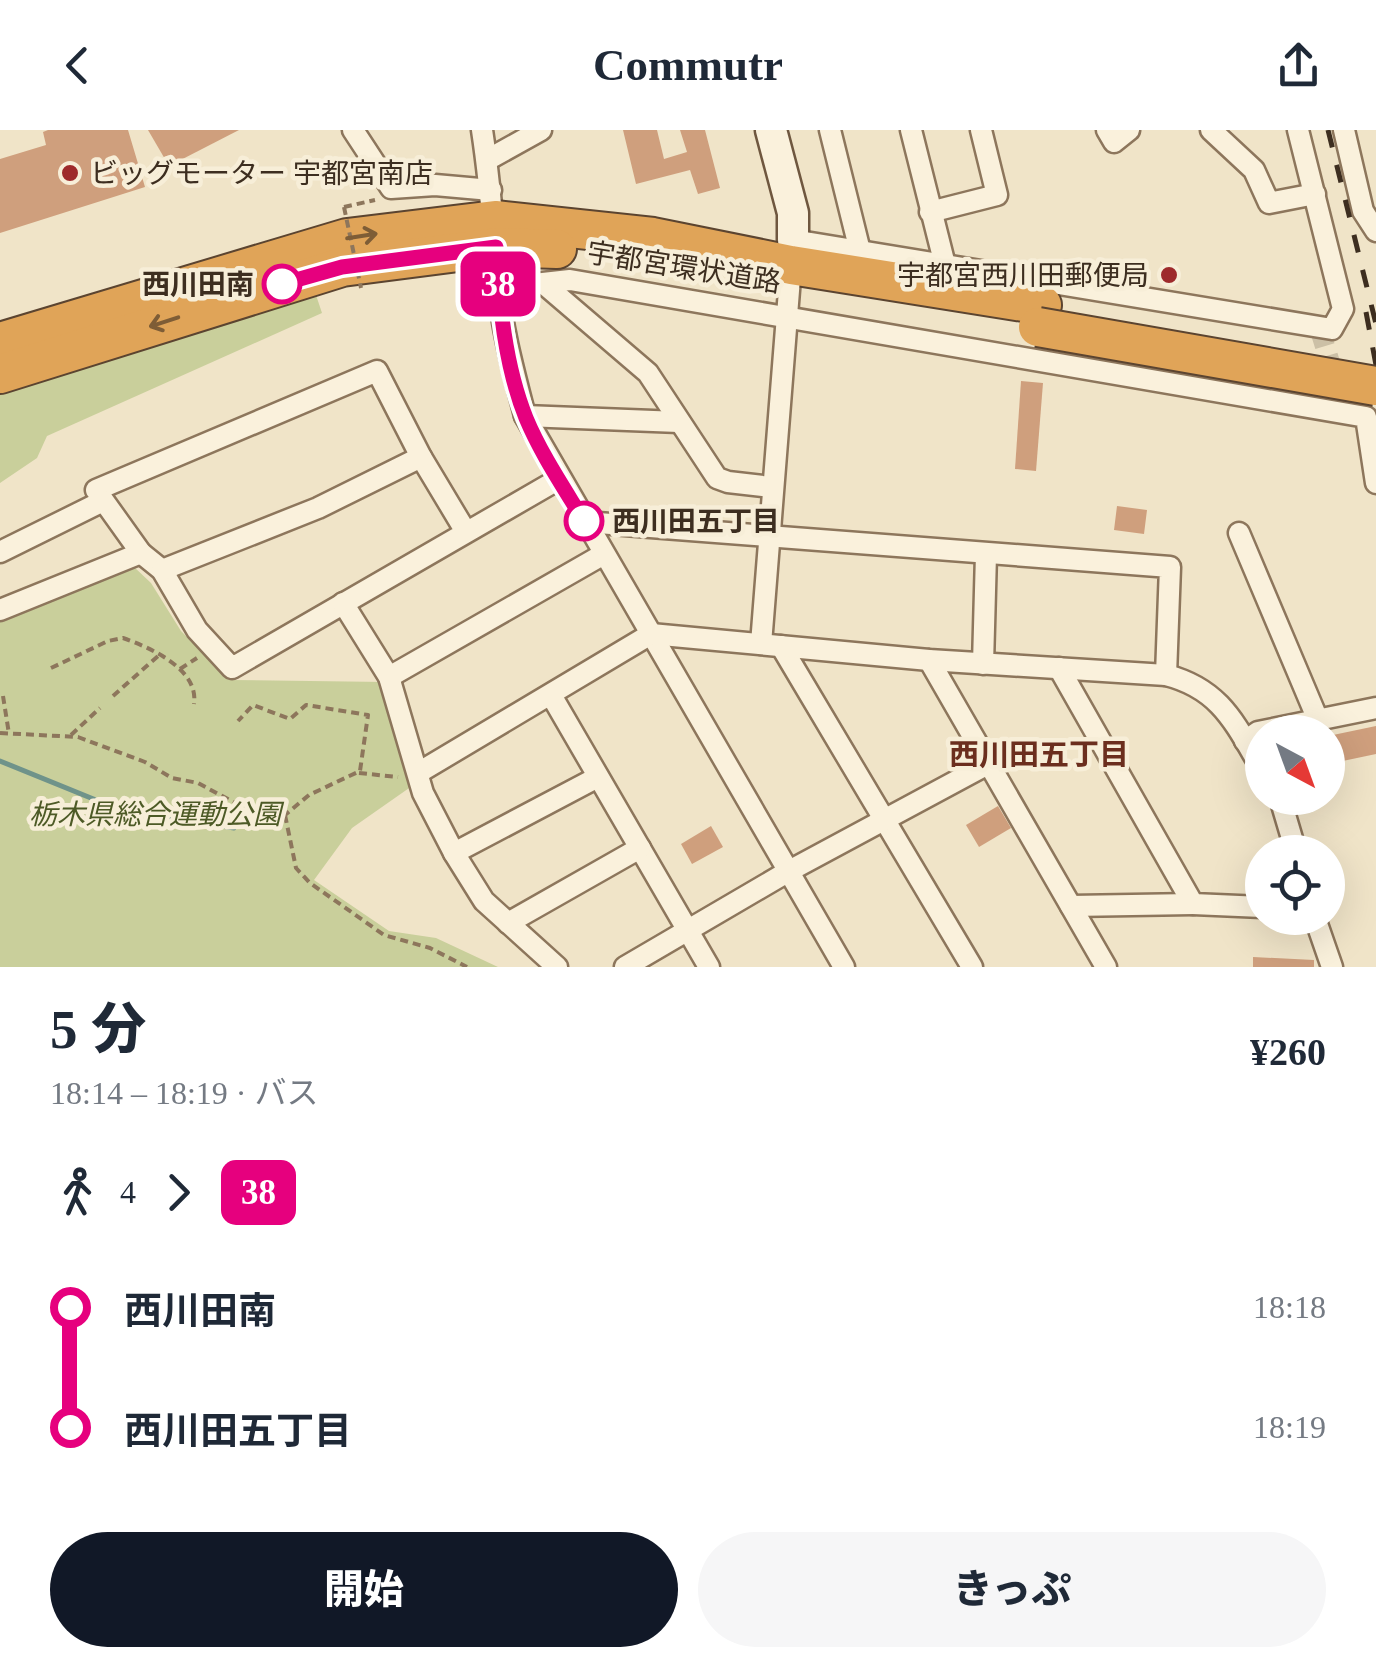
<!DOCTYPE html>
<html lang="ja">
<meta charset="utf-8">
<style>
:root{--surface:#fff;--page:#f6f6f7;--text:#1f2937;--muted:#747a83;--accent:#111827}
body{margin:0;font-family:"Times New Roman","Noto Sans JP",serif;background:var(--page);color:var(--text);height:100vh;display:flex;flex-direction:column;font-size:38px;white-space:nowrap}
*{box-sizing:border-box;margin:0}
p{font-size:32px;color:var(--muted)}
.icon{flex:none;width:55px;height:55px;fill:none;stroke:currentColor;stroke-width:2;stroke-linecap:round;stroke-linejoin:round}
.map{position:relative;height:837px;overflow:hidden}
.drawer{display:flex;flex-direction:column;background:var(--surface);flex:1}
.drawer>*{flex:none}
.badge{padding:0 20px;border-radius:15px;font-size:35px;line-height:65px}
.needle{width:65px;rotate:139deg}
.controls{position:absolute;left:1245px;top:585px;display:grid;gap:20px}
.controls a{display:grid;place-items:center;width:100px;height:100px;border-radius:50%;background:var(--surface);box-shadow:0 10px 40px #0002;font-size:50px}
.map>.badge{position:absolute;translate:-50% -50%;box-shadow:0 0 0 5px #fff}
.legs{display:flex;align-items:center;gap:15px;height:110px;padding:0 50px;font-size:32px}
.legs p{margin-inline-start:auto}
.summary{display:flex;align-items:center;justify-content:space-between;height:170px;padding:0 50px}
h1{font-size:55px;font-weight:800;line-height:75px}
.primary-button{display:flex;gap:20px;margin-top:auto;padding:20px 50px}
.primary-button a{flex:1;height:115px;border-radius:60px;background:var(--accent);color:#fff;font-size:40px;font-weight:800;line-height:115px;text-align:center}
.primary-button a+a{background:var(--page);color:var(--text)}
ul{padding:0 50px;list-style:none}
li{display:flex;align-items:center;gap:35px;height:120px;font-size:38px}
li i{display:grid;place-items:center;width:15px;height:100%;margin:0 12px;background:currentColor}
li i::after{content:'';width:25px;height:25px;margin:-12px;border:8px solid;border-radius:50%;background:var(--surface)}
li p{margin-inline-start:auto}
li:first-child i{background:linear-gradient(#0000 50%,currentColor 0)}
li:last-child i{background:linear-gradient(currentColor 50%,#0000 0)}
header{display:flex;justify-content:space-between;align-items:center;height:130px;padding:0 50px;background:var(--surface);font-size:45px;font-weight:800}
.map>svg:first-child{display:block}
.green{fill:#c9cf9b}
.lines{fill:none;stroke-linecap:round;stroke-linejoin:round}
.stream{stroke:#6f938a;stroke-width:5}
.building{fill:#cf9f7d}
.street-tunnel{stroke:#ccc0a6;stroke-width:20;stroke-dasharray:20 10;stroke-linecap:butt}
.street-casing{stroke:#8d765c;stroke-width:25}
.secondary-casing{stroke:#6f573f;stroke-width:35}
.highway-casing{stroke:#5b4430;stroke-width:42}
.path{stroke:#8d765c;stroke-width:4;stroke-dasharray:8 5;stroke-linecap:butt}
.street{stroke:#faf1dc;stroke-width:20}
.secondary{stroke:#faf1dc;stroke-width:30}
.highway{stroke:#e0a458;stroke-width:38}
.rail{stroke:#3d2e20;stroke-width:5;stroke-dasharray:18 18;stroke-linecap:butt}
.highway-bridge-casing{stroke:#5b4430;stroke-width:42;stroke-linecap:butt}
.path-bridge{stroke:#8d765c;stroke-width:4;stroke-dasharray:8 5;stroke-linecap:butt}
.highway-bridge{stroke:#e0a458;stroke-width:38}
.oneway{stroke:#7e5d36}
.line-1-casing{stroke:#fff;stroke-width:22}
.line-1{stroke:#e6007e;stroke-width:15}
.poi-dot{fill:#9e2a2b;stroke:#f7eed8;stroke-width:4}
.stop-1-dot{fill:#fff;stroke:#e6007e;stroke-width:5}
.labels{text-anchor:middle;stroke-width:9;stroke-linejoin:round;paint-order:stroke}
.poi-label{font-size:28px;fill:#3d2e20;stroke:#f7eed8;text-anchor:start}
.street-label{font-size:28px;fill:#3d2e20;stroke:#f7eed8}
.stop-label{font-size:28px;font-weight:bold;fill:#3d2e20;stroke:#f7eed8;text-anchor:end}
.park-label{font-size:28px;font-style:italic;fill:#4d5a26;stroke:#f7eed8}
.neighbourhood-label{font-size:30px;font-weight:bold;fill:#6b2e1e;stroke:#f7eed8}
</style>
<header><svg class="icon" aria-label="back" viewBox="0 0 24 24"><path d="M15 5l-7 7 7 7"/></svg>Commutr<svg class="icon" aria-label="share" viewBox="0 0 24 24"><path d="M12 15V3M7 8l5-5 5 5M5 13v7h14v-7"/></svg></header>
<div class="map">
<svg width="1376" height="837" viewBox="0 0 1376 837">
<rect width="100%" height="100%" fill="#f0e4c8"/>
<g class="green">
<path d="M 313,156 L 322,183 L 47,306 L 37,328 L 0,353 L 0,264 L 155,215 Z"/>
<path d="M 133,436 L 151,453 L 181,501 L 230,550 L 385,552 L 412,656 L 352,698 L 314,750 L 389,801 L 436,808 L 498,837 L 0,837 L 0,486 Z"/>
</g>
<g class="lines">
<path class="stream" d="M 0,631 L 118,679 L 234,698"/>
</g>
<g class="building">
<path d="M 48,0 L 128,0 L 145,57 L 0,103 L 0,29 L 46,15 L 43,2 Z"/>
<path d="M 148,0 L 239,0 L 169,36 Z"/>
<path d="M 623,0 L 657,0 L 664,29 L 687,22 L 680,0 L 705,0 L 720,58 L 698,64 L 690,40 L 636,54 Z"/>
<path d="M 1021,251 L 1043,253 L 1036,341 L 1015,339 Z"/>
<path d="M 1117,376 L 1147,380 L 1144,404 L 1114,400 Z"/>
<path d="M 1376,596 L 1376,624 L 1338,632 L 1333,605 Z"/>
<path d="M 998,676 L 1011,698 L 979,717 L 966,695 Z"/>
<path d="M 711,696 L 723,717 L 692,734 L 681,714 Z"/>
<path d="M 1253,827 L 1314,830 L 1314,837 L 1253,837 Z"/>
</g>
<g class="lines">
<path class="street-tunnel" d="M 1319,197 L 1336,252"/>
<defs>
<g id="street">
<path d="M 353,0 L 391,58 L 435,55 L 491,60"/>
<path d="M 482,0 C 490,52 494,103 498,156 C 502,200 514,243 525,286 L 844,837"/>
<path d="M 830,0 L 860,121"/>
<path d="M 911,0 L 945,135"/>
<path d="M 1107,0 L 1114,12 L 1129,0"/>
<path d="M 1211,0 L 1254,40 L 1269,73 L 1315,64"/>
<path d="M 1344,0 L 1363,81 L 1376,101"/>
<path d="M 487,30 L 541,0"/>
<path d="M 930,82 L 997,65 L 981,0"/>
<path d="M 544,154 L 648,243 L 717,348 L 728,352 L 771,357"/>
<path d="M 498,158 L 570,150 L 1366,287 L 1376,353"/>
<path d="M 525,286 L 679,292"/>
<path d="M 585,392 L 1170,437 L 1166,545"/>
<path d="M 466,402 L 421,327 L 377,241 L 96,360 L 141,423 L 162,440 L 197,500 L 232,538 L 559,349"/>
<path d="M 1239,403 L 1318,590"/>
<path d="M 0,422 L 103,371"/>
<path d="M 162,440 L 318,378 L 421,327"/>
<path d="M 343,473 L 389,547 L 423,663 L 454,723 L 484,771 L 557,837"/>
<path d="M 0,480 L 141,423"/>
<path d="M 761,514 L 793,110 L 1332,199 L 1343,179 L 1298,0"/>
<path d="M 781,516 L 972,837"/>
<path d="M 929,530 L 1106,837"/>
<path d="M 983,534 L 986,424"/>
<path d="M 1059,538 L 1193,774 L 1262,777"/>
<path d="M 389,547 L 604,424"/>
<path d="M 551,565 L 709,837"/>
<path d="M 1245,611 L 1258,602 L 1376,578"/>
<path d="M 418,643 L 651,504 L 929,530 L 1166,545 C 1221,559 1235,594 1262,639"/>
<path d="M 1280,668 L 1296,722"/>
<path d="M 454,723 L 598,647"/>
<path d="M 1071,776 L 1193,774"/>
<path d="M 1315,788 L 1332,837"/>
<path d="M 508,793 L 640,718"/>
<path d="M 625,837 L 789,741 L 988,634"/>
</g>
<path id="secondary" d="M 771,0 L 793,83 L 793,110"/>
<g id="highway">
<path d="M 0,212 L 347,108 L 495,90 L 653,107 L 791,135 L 1042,175"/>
<path d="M 0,244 L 342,137 L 497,117 L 557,119"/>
</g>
</defs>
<use href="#street" class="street-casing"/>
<use href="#secondary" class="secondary-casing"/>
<use href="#highway" class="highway-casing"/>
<g class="path">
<path d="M 344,77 L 375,70"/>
<path d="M 51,538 L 108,511 L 123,508 C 151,518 199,539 194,574"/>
<path d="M 180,539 L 197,528"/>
<path d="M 3,566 L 9,604"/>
<path d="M 113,566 L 158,526"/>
<path d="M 0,603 L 78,607 L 145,632 L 172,648 L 198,653 L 250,681 L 285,685 L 309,665 L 360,641 L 368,585 L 306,575 L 290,589 L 253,575 L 238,591"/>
<path d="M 71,605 L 100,578"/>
<path d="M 359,643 L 398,647"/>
<path d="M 285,685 L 296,738 L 310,753 L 384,805 L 430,818 L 467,837"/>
</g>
<use href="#street" class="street"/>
<use href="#secondary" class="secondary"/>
<use href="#highway" class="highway"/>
<g class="rail">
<path d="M 1328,0 L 1376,194"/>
<path d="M 1366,182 L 1376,235"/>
</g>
<defs>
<path id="highway-bridge" d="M 1038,197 L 1376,256"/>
</defs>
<use href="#highway-bridge" class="highway-bridge-casing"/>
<path class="path-bridge" d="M 344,77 L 361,158"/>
<use href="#highway-bridge" class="highway-bridge"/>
</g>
<defs><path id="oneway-shaft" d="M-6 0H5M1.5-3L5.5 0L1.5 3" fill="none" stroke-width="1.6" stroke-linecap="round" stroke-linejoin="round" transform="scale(2.5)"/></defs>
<g class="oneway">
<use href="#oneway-shaft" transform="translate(362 106) rotate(-9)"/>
<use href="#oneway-shaft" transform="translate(164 192) rotate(162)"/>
</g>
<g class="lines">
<defs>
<path id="line-1" d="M 282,154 L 342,137 L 496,117 C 499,173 505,236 526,288 C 541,324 564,358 584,391"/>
</defs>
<use href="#line-1" class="line-1-casing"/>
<use href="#line-1" class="line-1"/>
</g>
<g class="poi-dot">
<circle cx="70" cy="43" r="10"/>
<circle cx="1169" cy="145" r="10"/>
</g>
<g class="stop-1-dot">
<circle cx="282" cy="154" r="18"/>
<circle cx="584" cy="391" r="18"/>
</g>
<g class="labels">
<g class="poi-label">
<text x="90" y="53">ビッグモーター 宇都宮南店</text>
<text x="1149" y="155" text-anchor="end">宇都宮西川田郵便局</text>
</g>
<g class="street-label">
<text transform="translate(684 137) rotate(9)" y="10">宇都宮環状道路</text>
</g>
<g class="stop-label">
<text x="254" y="164">西川田南</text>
<text x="612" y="401" text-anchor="start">西川田五丁目</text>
</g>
<g class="park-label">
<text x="155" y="694">栃木県総合運動公園</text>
</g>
<g class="neighbourhood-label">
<text x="1039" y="635">西川田五丁目</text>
</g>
</g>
</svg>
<div class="controls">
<a><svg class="needle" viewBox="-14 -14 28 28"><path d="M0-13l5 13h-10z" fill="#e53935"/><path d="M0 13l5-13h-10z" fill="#747a83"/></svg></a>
<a><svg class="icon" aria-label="locate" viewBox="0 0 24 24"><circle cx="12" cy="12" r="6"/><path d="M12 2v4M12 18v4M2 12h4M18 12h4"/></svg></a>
</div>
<b class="badge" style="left:498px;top:154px;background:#e6007e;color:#fff">38</b>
</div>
<section class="drawer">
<div class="summary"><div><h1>5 分</h1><p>18:14 – 18:19 · バス</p></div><b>¥260</b></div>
<div class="legs"><svg class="icon" aria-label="walk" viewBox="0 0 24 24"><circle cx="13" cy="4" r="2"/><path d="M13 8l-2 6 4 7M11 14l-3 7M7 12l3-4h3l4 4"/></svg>4<svg class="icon" aria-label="forward" viewBox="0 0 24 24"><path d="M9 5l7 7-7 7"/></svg><b class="badge" style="background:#e6007e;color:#fff">38</b></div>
<ul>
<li><i style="color:#e6007e"></i><b>西川田南</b><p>18:18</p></li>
<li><i style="color:#e6007e"></i><b>西川田五丁目</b><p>18:19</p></li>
</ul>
<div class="primary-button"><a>開始</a><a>きっぷ</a></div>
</section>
